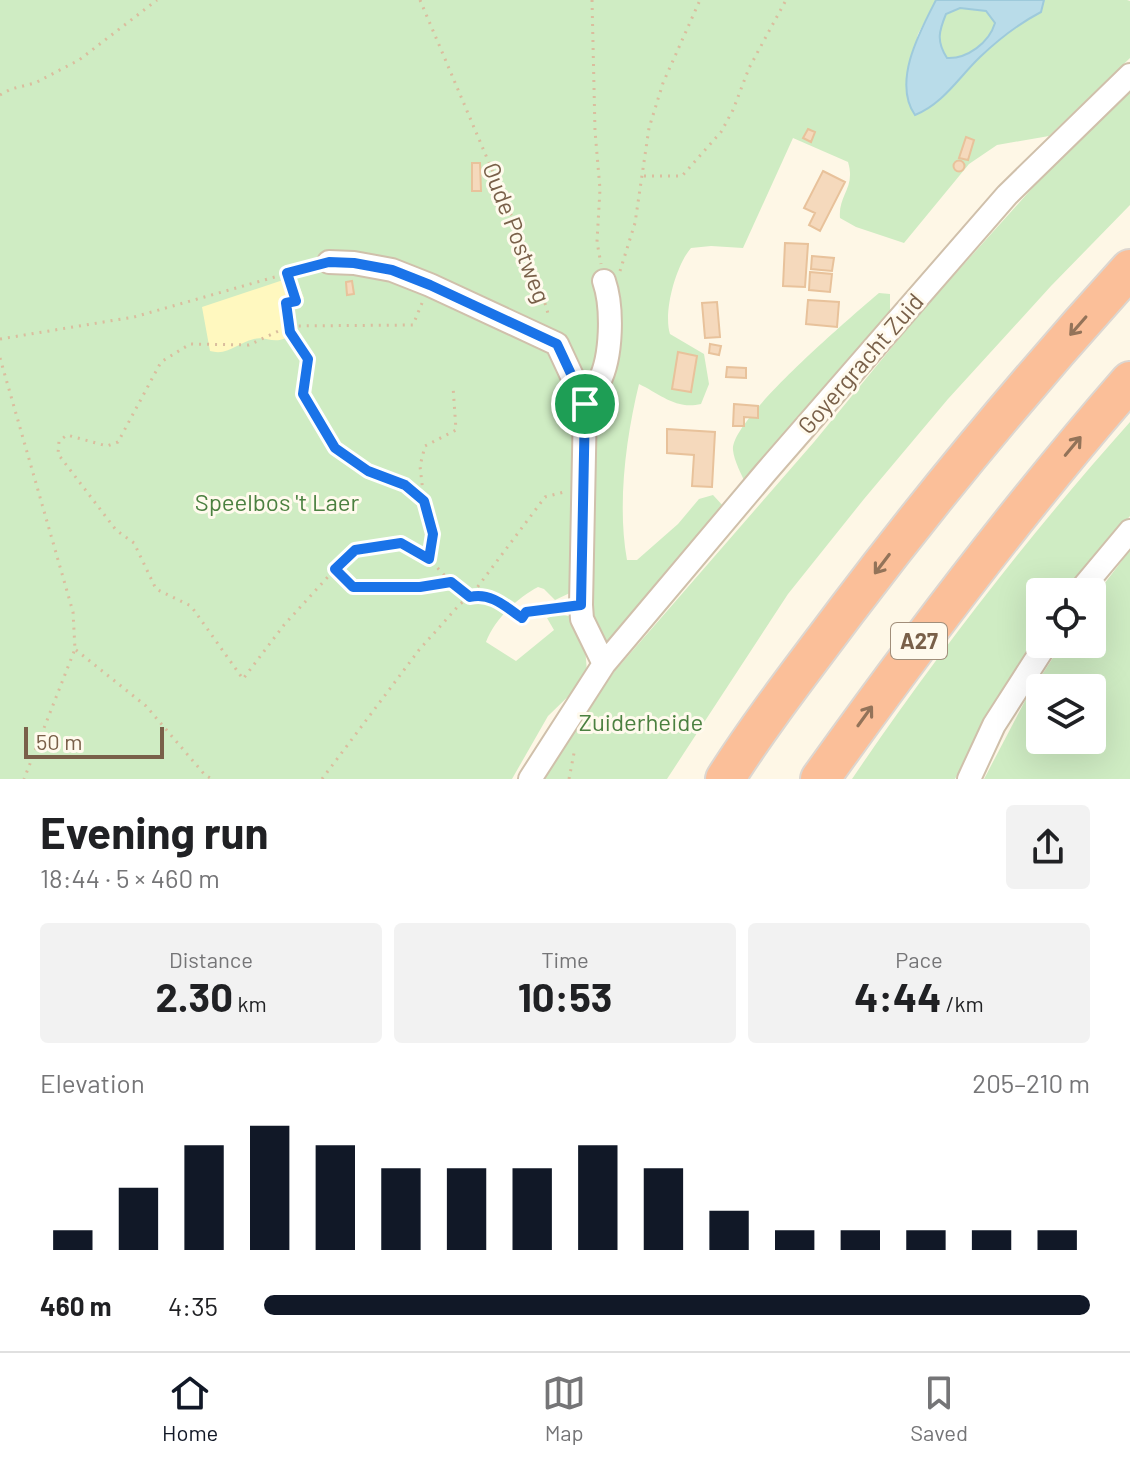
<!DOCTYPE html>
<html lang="en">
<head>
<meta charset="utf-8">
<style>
	:root { --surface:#fff; --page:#f2f2f2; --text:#202124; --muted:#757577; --line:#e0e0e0; --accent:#111827 }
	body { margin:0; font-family:Barlow,sans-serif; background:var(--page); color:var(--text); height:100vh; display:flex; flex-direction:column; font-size:30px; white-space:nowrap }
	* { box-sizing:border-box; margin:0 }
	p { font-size:26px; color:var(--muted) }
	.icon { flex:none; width:44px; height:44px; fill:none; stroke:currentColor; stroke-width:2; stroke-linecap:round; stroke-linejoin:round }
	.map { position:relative; height:779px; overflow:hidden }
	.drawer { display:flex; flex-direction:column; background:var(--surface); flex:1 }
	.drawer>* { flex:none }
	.fabs { position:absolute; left:1026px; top:578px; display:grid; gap:16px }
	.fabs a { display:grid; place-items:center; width:80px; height:80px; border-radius:8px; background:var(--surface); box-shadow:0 8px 32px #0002; font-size:40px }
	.scale { position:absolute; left:24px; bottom:20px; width:140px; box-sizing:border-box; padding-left:8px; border:4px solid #796049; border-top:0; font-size:22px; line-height:28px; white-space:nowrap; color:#796049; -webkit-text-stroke:6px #fffaed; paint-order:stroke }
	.pin { position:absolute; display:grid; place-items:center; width:68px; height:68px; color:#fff; margin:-34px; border:4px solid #fff; border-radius:50%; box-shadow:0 2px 8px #0007 }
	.round { display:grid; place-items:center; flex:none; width:84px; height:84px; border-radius:8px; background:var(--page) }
	.headline { display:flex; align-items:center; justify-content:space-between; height:136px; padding:0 40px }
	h1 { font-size:44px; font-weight:700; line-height:60px }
	.stats { display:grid; grid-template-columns:repeat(3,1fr); gap:12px; height:136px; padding:8px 40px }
	.stats div { display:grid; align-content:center; border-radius:8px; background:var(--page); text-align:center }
	.stats b { font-size:40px; font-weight:700 }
	.stats small { font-size:22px; font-weight:400 }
	.stats p { font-size:22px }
	.chart { height:224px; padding:16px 40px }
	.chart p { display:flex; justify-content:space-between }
	.chart svg { width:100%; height:144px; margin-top:8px; stroke:var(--accent); stroke-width:6 }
	ul { padding:0 40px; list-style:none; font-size:26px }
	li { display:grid; grid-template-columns:128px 96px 1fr; align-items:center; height:60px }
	li i { height:20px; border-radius:10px; background:var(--accent) }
	.tabs { display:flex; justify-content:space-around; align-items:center; height:112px; border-top:2px solid var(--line); background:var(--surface); font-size:22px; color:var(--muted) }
	.tabs a { display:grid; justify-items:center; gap:4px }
	.tabs .active { color:var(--accent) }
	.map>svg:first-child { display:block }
	.green { fill:#cfecc3; fill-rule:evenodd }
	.sand { fill:#fff8bf }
	.water { fill:#b9dce9; stroke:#9ecadb; stroke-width:2; fill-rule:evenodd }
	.building { fill:#f5d9bc; stroke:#e8c29b; stroke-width:2 }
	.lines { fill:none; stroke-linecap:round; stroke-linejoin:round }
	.lane-casing { stroke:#d0c0ab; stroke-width:15 }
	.street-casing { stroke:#d0c0ab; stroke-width:26 }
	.highway-casing { stroke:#dcd6d0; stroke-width:42 }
	.path { stroke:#dabd9e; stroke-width:3; stroke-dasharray:2 6; stroke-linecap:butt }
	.lane { stroke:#fff; stroke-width:11 }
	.street { stroke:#fff; stroke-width:22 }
	.highway { stroke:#fbbf99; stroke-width:38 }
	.oneway { stroke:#937359 }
	.route-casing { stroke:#fff; stroke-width:16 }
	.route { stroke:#1a73e8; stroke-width:10 }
	.labels { text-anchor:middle; stroke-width:6; stroke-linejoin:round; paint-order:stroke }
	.shield { fill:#fffaed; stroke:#a18e7a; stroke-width:2 }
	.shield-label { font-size:22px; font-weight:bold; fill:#796049 }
	.street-label { font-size:24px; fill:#796049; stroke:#fffaed }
	.park-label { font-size:24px; fill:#4b8040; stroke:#fffaed }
</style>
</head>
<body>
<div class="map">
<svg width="1130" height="779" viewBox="0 0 1130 779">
	<rect width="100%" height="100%" fill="#fef7e6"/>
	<path class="green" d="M0 0H936L918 34 908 74 978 58 1015 25 1040 12 1044 0H1127L1130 1V58L1049 136 997 145 969 164 904 243 856 227 840 218C838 195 856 188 848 162L793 138 743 248 711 246 691 248C676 265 663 312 670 334L704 354 709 384 701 404C676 410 660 394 639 384 626 437 617 505 627 560H637L678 524 699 499 713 495 725 508 661 579 624 626 603 647C581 616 592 526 596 487L575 492 572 592 555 600 544 589 538 587C517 598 494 620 486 642L516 661 554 630 547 618 559 614 573 617 584 634 587 672 580 685 548 716 512 779H0Z
		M959 8 986 11 995 22C989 43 967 59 946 58 937 41 939 31 946 14Z
		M1130 89V205L1051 286 948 399 864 499 788 594 667 779H541L614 672 814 442 920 313 1044 175Z
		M879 293 890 294V313L785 442 746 485C742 475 734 461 733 450 730 420 852 316 879 293Z
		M1130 422V516L1064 592H1040V627L955 779H852C936 655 1030 534 1130 422Z
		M1130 550V779H984L1026 699 1062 644H1092V600ZM1040 688H1092V740H1040Z"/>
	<path class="sand" d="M295 276 304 298 288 310 286 338C273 344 265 336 254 339 237 343 228 356 210 351L202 307Z"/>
	<path class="water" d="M936 0H1044L1041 12C1018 24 999 39 980 57 959 77 943 104 915 115 892 82 920 31 936 0ZM960 8 986 11 995 23C989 43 967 59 947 58 936 41 939 31 946 14Z"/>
	<path class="building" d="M808 129 815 132 811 142 803 138Z
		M966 137 974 140 968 160 959 158Z
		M953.5 166a5.5 5.5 0 1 1 11 0a5.5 5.5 0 1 1-11 0Z
		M472 163H480L481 191H472Z
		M823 171 845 182 820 231 809 225 815 213 804 208Z
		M785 243 808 244 805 287 783 286Z
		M812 256 834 258 832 271 811 269Z
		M810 272 832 274 830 292 809 290Z
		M352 281 354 294 347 295 346 282Z
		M808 300 839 302 837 327 806 324Z
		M717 302 720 337 705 338 702 303Z
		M710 344 721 346 719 355 709 353Z
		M678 352 697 356 691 392 672 389Z
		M727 367 746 368V378L726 377Z
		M734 404 758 406V418L744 417V426H733Z
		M667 429 715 432 712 487 692 486 694 455 667 453Z"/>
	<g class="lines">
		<g class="lane-casing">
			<path id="lane" d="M522 618 526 612 581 605"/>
		</g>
		<g class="street-casing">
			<path id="street" d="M329 262 354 263 392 270 430 285 557 344 585 404 581 605 582 619 604 664
				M585 404C590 397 595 390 599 382 612 357 613 307 604 281
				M1079 592 1130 531
				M530 779 604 664 766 472 1007 195 1130 75
				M969 779 994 725 1046 644"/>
		</g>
		<g class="highway-casing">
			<path id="highway" d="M725 779C762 721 805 666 846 611 936 492 1030 379 1130 269
				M820 779C918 642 1019 508 1130 381"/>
		</g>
		<path class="path" d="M420 0 537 276 549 317
			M592 0 595 131 600 189 597 242 601 264
			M0 95 11 89 35 83 79 60 157 0
			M644 176H682L721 132 733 110 749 68 786 0
			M620 271 635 223 649 128 663 83 700 0
			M287 273 296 301 286 303 290 332 308 359 303 394 335 448 368 471 405 485 424 501 433 534 429 559 451 582 470 597C487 593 496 601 510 610
			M422 303 413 325 289 326 249 345 190 344 161 362 118 442 107 446 67 435 59 441 58 454 116 530 134 543 156 589 191 606 243 679 284 625 335 569 353 587H420L451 582
			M0 339 134 317 310 267
			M0 358 73 612 75 649 24 779
			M424 501 420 466 425 446 456 430 453 386
			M335 569 355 550 401 543 429 559
			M76 650 146 706 205 775 212 779
			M322 779 419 650 460 604 470 597 545 497 564 492
			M569 779 575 748"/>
		<use href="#lane" class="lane"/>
		<use href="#street" class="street"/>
		<use href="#highway" class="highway"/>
	</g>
	<defs><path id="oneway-shaft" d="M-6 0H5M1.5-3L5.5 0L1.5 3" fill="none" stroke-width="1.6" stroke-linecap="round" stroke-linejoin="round" transform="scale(2)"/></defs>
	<g class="oneway">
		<use href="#oneway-shaft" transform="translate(1078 326) rotate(131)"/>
		<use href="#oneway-shaft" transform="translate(1073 446) rotate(-50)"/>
		<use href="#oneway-shaft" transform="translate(882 564) rotate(127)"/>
		<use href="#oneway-shaft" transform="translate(865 716) rotate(-54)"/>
	</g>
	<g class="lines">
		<g class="route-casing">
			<path id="route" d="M329 262 354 263 392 270 430 285 557 344 585 404 581 605 526 612 522 618C506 607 491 592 470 597L451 582 420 587H353L335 569 355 550 401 543 429 559 433 534 424 501 405 485 368 471 335 448 303 394 308 359 290 332 286 303 296 301 287 273Z"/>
		</g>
		<use href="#route" class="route"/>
	</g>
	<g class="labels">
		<rect class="shield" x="891" y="623" width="56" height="36" rx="6"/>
		<g class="shield-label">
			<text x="919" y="649">A27</text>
		</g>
		<g class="street-label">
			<text transform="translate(516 233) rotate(69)" y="8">Oude Postweg</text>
			<text transform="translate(861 364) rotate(-49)" y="8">Goyergracht Zuid</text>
		</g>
		<g class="park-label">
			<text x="277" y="511">Speelbos 't Laer</text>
			<text x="641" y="731">Zuiderheide</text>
		</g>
	</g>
</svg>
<div class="fabs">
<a><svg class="icon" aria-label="locate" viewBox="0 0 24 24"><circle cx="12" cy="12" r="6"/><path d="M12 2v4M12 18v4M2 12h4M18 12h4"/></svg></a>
<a><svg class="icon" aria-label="layers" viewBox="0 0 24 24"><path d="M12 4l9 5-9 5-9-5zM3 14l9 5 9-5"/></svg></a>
</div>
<div class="scale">50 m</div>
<div class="pin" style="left:585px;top:404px;background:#1e9e55"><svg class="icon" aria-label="arrive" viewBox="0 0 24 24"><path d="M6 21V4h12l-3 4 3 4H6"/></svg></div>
</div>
<section class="drawer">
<div class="headline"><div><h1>Evening run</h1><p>18:44 · 5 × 460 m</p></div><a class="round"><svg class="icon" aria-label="share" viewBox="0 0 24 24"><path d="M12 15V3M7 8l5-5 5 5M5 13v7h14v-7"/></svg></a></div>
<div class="stats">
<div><p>Distance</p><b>2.30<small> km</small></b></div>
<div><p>Time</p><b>10:53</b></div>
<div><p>Pace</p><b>4:44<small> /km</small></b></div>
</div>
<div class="chart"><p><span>Elevation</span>205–210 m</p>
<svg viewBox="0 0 160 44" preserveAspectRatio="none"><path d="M5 44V38M15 44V25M25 44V12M35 44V6M45 44V12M55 44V19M65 44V19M75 44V19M85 44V12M95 44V19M105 44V32M115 44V38M125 44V38M135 44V38M145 44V38M155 44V38"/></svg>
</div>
<ul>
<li><b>460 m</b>4:35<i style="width:100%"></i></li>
</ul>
</section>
<nav class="tabs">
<a class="active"><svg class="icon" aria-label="home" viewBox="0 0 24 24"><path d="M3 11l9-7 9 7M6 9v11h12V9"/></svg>Home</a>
<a><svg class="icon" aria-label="map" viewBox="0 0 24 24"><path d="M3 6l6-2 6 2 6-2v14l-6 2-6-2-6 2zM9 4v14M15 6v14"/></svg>Map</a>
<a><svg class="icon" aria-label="saved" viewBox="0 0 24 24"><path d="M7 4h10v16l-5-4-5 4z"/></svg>Saved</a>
</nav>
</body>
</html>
